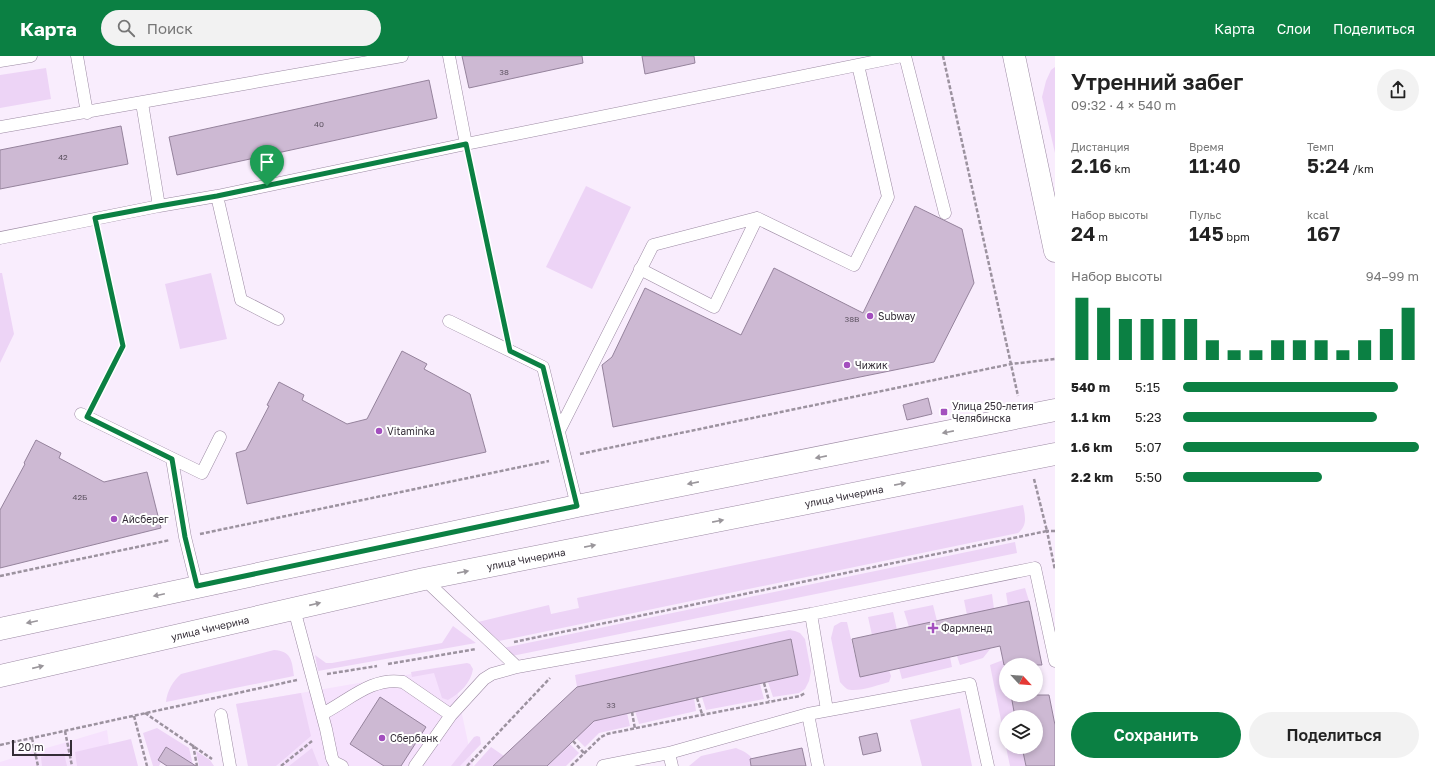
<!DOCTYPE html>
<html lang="ru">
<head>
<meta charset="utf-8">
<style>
	:root { --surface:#fff; --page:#f2f2f2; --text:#222; --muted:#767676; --accent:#0b8043 }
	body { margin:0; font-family:"Golos Text",sans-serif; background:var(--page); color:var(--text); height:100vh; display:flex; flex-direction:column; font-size:15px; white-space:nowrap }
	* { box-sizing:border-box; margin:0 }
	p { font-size:13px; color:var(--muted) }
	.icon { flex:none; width:22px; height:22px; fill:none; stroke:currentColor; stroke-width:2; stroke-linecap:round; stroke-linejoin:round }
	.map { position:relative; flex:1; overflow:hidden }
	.sheet { display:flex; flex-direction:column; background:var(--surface); width:380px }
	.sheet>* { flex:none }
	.needle { width:26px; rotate:116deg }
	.controls { position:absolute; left:999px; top:602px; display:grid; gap:8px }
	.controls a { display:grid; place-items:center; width:44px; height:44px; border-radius:50%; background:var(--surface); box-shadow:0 2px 6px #0003; font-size:20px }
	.scale { position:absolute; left:12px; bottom:10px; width:60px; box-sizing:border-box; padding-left:4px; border:2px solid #342d37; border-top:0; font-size:11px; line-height:14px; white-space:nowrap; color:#342d37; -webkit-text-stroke:3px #fff; paint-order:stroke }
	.pin { position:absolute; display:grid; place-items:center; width:34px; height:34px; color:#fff; margin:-41px -17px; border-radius:50% 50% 50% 0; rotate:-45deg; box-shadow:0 0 4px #0007 }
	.pin .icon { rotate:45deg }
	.round { display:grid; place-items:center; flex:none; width:42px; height:42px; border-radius:21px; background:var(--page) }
	.summary { display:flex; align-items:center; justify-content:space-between; height:68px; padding:0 16px }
	h1 { font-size:22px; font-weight:600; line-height:30px }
	.stats { display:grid; grid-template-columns:repeat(3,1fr); gap:6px; height:68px; padding:4px 16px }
	.stats div { display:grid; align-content:center }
	.stats b { font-size:20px; font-weight:600 }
	.stats small { font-size:11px; font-weight:400 }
	.stats p { font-size:11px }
	.chart { height:112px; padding:8px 16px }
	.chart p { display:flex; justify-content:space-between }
	.chart svg { width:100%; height:72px; margin-top:4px; stroke:var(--accent); stroke-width:6 }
	.primary-button { display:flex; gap:8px; margin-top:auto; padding:8px 16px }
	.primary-button a { flex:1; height:46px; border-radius:24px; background:var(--accent); color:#fff; font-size:16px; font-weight:600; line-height:46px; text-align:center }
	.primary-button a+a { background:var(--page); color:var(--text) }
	ul { padding:0 16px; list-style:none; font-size:13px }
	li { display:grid; grid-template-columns:64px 48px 1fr; align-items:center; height:30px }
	li i { height:10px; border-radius:5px; background:var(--accent) }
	header { display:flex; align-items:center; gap:24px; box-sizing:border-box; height:56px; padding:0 20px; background:var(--accent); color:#fff }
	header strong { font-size:19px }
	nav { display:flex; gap:22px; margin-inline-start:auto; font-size:14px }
	.search { width:280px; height:36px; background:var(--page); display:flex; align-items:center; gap:10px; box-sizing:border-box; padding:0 14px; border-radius:22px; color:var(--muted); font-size:15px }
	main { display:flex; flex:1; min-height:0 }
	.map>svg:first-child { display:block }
	.built { fill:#f6e2fd }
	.green { fill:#edd4f6 }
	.building { fill:#cdb9d3; stroke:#95839c }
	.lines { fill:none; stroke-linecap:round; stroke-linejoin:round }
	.service-casing { stroke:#9c8aa3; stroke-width:13 }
	.tertiary-casing { stroke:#9c8aa3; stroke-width:23 }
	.primary-casing { stroke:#9c8aa3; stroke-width:23 }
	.path { stroke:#9c929f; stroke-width:2.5; stroke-dasharray:4 2; stroke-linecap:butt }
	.service { stroke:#fff; stroke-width:12 }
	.tertiary { stroke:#fff; stroke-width:22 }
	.primary { stroke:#fff; stroke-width:22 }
	.oneway { fill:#9a969b }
	.route-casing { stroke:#fff; stroke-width:8 }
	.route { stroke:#0b8043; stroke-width:5 }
	.poi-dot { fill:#a34fbe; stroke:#fff; stroke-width:1.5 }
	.labels { text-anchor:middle; stroke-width:4; stroke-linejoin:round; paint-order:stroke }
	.number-label { font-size:8px; fill:#5a505e }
	.poi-label { font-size:10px; fill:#342d37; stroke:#fff; text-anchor:start }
	.street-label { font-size:10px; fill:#342d37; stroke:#fff }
</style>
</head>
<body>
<header>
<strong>Карта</strong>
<div class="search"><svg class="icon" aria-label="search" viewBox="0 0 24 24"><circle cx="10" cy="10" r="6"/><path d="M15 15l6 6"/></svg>Поиск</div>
<nav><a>Карта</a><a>Слои</a><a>Поделиться</a></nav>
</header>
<main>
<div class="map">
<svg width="1055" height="710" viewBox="0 0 1055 710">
	<rect width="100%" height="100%" fill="#f9edfd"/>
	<path class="built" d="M452 611 473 710H248L236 648Z
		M107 674 112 710H0V706Z"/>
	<path class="green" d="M1055 11V97L1042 41 1046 25 1051 14Z
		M46 12 51 43 0 52V19Z
		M586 130 631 151 592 233 546 211Z
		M0 217H2L14 278 0 307Z
		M211 217 227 283 180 293 165 228Z
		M1023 449C1025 460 1028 469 1018 477L499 585 478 566 549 549 551 558 579 552 577 542Z
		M1015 486 1017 497 512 600 503 592Z
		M1025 532 1029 545 1008 550 1006 537Z
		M992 538 994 553 967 559 964 544Z
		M933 549 937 565 909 571 904 555Z
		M893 556 897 574 872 579 868 561Z
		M841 566H847L860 621 889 614 891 620 889 626C879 629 855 637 847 633 844 631 842 628 840 626L831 582 834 570Z
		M453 570 476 587 318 615 315 599 326 607H332L442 587Z
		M789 574 795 575 800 577 805 583 811 615 809 625 805 633 799 637 773 641 768 626 797 619 791 583 577 631 575 619Z
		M991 592 983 602 960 609 957 600Z
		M274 594C291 595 292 604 294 620L166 646C167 635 173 625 181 618Z
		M950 601 952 611 902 623 899 612Z
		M1003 604 1006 618V639H1011L1015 661H1006V689L990 609Z
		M467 607 470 608 473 613C471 627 460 637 448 644L442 642 434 617 412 621 411 616Z
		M760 628 764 643 706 654 702 641Z
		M301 637 311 680 276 710H248L236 648Z
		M694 642 696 655 639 668 635 655Z
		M960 652 972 710H922L910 664Z
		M627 657 630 670 599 677 585 691 576 682 594 665Z
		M157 672 189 692 193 709 166 691 158 704 161 706 159 710H153L143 677Z
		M477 680 480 681 481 688 460 710H451L474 681Z
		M131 683 138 710H77L75 696Z
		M570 688 579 697 566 710H547Z
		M491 691 504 700 493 710H474Z
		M1006 691H1022L1026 710H1010Z
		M312 692 319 710H289Z
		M736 692C746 696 752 699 756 710H689L701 700Z
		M196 695 210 704 214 710H199Z
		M64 697 67 710H42L41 701Z"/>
	<path class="building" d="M462 0H582L583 7 469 32Z
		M642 0H694L695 7 645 18Z
		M429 24 437 62 177 119 169 81Z
		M121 70 128 108 0 133V94Z
		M915 150 962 173 974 227 934 306 613 371 602 309 612 301 645 232 741 279 774 212 863 257Z
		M402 295 427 308 424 313 470 338 486 396 247 448 236 397 246 394 269 350 267 349 279 326 304 339 302 344 347 368 367 363Z
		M928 342 932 358 907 364 903 349Z
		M36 384 61 397 59 402 104 426 147 416 161 472 0 512V454L25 408 24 407Z
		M1029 545 1042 609H1004L1000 590 860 621 852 583Z
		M791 583 798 619 594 665 547 710H493L577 631Z
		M1011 639H1049L1055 669V710H1026L1022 691H1036V661H1015Z
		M380 641 426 671 401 710H384L350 688Z
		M877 677 881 695 863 699 859 681Z
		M166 691 196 710H167L158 704Z
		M802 692 806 710H751L750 703Z"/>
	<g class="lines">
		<g class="service-casing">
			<path id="service" d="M77 0 87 57
				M449 0 466 88
				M905 0 945 157
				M0 5 31 0
				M142 47 159 150
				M0 71 402 0
				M217 140 241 244 278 263
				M0 182 159 150 217 140 466 88 902 0
				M640 213 714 251 757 162
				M449 265 543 311 577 450
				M81 358 202 417 220 381
				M559 375 653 189 757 162 854 209 888 141 858 9
				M172 403 185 481 197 530
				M424 523 517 611
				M294 553 326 673 332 702 334 706 342 710
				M811 558 827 654
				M322 658C347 646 372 620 403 626L451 659
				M808 658 818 710
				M221 659 230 710
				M669 697 672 710
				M415 710 451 659 484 623 492 618 517 611 811 558 1035 512 1055 605
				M603 710 669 697 808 658 970 628 988 710"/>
		</g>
		<g class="tertiary-casing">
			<path id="tertiary" d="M1014 0 1055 195"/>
		</g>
		<g class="primary-casing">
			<path id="primary" d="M0 573 577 450 1055 354
				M0 620 424 523 1055 398"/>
		</g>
		<path class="path" d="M943 0 1018 340
			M470 104 505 275
			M94 348 123 290 99 179
			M580 398 1011 308 1055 303
			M1055 475H1047L1055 514
			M200 478 549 405
			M0 520 170 484
			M514 586 1047 475 1034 423
			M388 608 476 593
			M327 618 377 610
			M764 627 769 645
			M697 642 702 658
			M632 656 635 673
			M145 657 212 703
			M134 660 147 710
			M65 675 72 710
			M32 682 38 710
			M573 685 584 697
			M0 689 297 624
			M193 689 197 710
			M281 710 312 685
			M467 710 550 622
			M571 710 601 681 607 678 681 663 800 640 805 637"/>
		<use href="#service" class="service"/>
		<use href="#tertiary" class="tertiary"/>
		<use href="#primary" class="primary"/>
	</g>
	<defs><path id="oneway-solid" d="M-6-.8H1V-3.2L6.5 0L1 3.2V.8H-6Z"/></defs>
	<g class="oneway">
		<use href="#oneway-solid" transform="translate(948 376) rotate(169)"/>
		<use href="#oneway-solid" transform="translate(821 401) rotate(169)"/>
		<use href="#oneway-solid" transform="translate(693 427) rotate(169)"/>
		<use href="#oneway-solid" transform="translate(900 428) rotate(-11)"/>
		<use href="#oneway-solid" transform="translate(718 465) rotate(-11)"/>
		<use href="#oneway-solid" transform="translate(590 490) rotate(-11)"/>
		<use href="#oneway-solid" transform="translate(463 516) rotate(-11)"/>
		<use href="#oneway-solid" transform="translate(159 539) rotate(168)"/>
		<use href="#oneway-solid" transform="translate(315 548) rotate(-13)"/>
		<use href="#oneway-solid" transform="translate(32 566) rotate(168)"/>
		<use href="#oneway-solid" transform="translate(38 611) rotate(-13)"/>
	</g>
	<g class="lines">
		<g class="route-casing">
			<path id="route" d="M466 88 510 295 543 311 577 450 197 530 185 481 172 403 87 361 123 290 95 162 159 150 217 140Z"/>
		</g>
		<use href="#route" class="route"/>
	</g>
	<g class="poi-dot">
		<circle cx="870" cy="260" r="4"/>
		<circle cx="847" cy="309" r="4"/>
		<rect x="940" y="352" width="8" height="8" rx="2"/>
		<circle cx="379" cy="375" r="4"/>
		<circle cx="114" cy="463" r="4"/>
		<path d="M931 566h4v4h4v4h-4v4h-4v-4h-4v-4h4z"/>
		<circle cx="382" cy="682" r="4"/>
	</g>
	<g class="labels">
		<g class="number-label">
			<text x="504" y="19">38</text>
			<text x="319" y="71">40</text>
			<text x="63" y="104">42</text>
			<text x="852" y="266">38В</text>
			<text x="80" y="444">42Б</text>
			<text x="611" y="652">33</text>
		</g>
		<g class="poi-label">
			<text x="878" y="264">Subway</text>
			<text x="855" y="313">Чижик</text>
			<text x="952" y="354">Улица 250-летия<tspan x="952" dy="12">Челябинска</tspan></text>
			<text x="387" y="379">Vitaminka</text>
			<text x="122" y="467">Айсберег</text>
			<text x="941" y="576">Фармленд</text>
			<text x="390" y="686">Сбербанк</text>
		</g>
		<g class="street-label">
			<text transform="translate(844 440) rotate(-11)" y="4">улица Чичерина</text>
			<text transform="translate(526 503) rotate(-11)" y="4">улица Чичерина</text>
			<text transform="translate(210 572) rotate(-13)" y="4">улица Чичерина</text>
		</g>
	</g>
</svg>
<div class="controls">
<a><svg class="needle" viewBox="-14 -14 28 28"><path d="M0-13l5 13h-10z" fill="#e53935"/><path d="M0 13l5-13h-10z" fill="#767676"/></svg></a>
<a><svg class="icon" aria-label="layers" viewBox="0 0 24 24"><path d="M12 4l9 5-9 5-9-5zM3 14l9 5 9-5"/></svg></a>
</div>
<div class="scale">20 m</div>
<div class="pin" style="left:267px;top:130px;background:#1e9e55"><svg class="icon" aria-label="arrive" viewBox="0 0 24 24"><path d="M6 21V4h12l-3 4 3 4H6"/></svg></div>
</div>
<section class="sheet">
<div class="summary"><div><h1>Утренний забег</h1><p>09:32 · 4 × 540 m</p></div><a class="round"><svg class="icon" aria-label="share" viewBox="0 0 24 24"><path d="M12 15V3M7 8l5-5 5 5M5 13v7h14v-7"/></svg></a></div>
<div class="stats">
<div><p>Дистанция</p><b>2.16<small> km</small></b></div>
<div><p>Время</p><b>11:40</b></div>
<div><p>Темп</p><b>5:24<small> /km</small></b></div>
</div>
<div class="stats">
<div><p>Набор высоты</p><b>24<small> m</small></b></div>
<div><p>Пульс</p><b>145<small> bpm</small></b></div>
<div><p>kcal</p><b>167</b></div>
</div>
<div class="chart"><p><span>Набор высоты</span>94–99 m</p>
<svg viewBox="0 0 160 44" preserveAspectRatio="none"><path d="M5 44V6M15 44V12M25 44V19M35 44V19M45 44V19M55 44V19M65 44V32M75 44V38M85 44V38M95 44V32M105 44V32M115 44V32M125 44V38M135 44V32M145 44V25M155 44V12"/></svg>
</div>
<ul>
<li><b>540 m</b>5:15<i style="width:91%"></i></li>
<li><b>1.1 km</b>5:23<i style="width:82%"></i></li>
<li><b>1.6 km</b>5:07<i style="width:100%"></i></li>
<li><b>2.2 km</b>5:50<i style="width:59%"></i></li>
</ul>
<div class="primary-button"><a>Сохранить</a><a>Поделиться</a></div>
</section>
</main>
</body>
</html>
